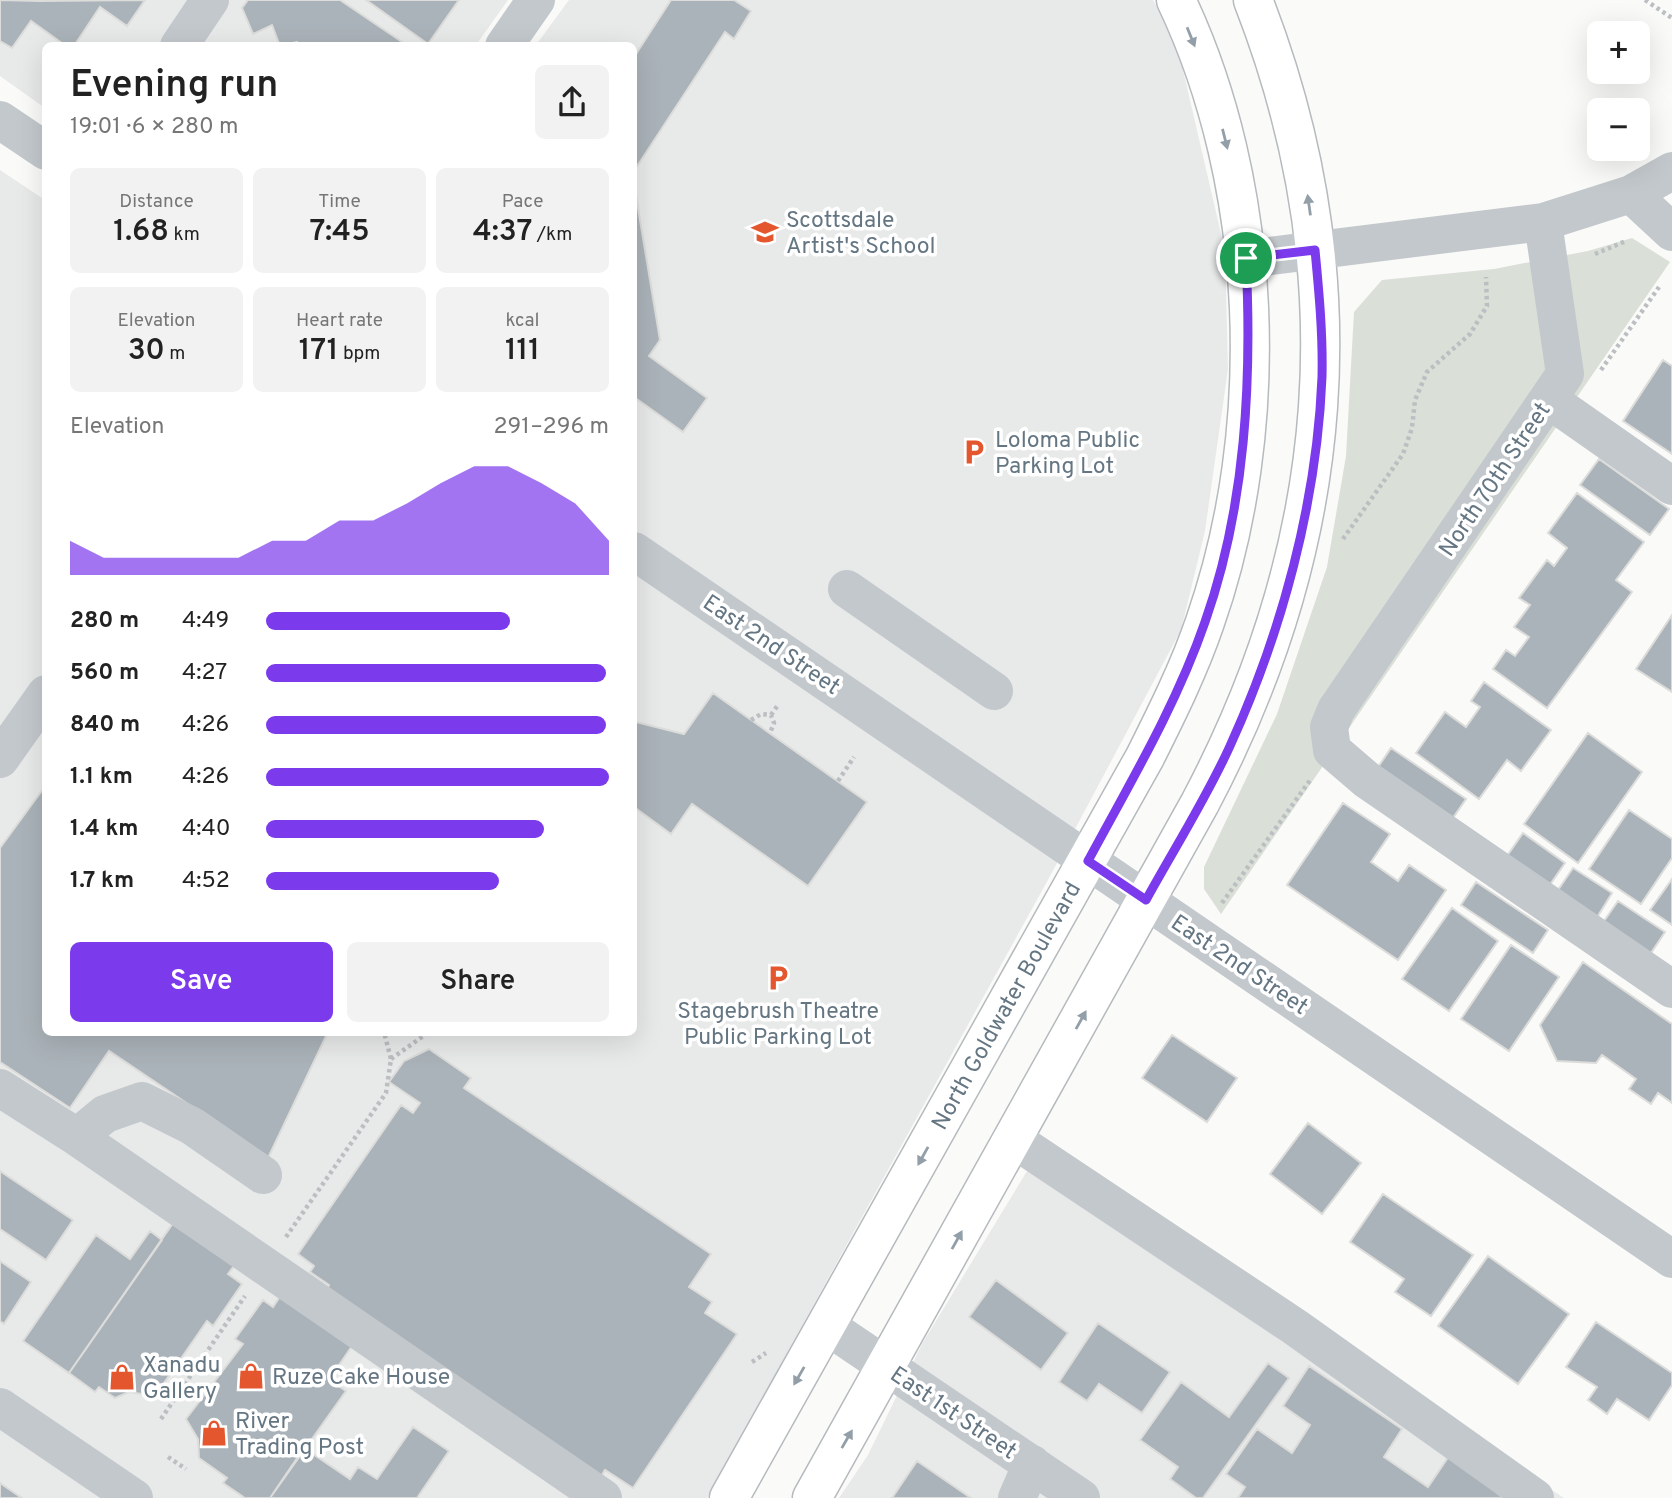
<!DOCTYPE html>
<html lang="en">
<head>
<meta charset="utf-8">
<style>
	:root { --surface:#fff; --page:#f2f2f2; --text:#222; --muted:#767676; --accent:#7c3aed }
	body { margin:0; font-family:Overpass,sans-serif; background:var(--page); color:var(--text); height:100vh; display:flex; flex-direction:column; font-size:26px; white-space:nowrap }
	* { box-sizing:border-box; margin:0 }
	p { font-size:23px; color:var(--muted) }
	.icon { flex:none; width:38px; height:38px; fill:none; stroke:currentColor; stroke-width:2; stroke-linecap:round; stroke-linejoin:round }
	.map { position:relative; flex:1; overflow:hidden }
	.drawer { position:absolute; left:42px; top:42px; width:595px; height:994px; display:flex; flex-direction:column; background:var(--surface); border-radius:10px; box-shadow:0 7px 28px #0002 }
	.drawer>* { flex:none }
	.buttons { position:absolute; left:1587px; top:21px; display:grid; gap:14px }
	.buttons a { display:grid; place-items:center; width:63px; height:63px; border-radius:10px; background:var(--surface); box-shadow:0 7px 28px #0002; font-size:35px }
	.pin { position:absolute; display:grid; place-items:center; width:60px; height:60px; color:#fff; margin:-30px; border:4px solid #fff; border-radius:50%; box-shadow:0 2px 7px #0007 }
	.round { display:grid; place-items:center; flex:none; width:74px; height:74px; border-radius:10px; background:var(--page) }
	.summary { display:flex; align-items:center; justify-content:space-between; height:119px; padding:0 28px }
	h1 { font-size:38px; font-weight:600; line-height:52px }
	.stats { display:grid; grid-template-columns:repeat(3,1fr); gap:10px; height:119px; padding:7px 28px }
	.stats div { display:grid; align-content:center; border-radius:10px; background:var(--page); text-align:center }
	.stats b { font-size:30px; font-weight:600 }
	.stats small { font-size:19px; font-weight:400 }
	.stats p { font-size:19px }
	.chart { height:196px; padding:14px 28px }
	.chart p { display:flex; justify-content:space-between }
	.chart svg { width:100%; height:126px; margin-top:7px; fill:var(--accent); opacity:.7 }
	.cta { display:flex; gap:14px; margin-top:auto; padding:14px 28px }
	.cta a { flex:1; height:80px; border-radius:10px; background:var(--accent); color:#fff; font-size:28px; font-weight:600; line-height:80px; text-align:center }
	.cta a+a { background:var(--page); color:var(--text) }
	ul { padding:0 28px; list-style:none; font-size:23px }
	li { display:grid; grid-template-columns:112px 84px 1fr; align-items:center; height:52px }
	li i { height:18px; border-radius:9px; background:var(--accent) }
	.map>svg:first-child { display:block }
	.built { fill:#e8e9e9 }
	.green { fill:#dadfd7 }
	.building { fill:#aab3b9; stroke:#dcdcda; stroke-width:2 }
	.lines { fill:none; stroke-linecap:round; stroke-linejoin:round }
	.major-casing { stroke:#b5babe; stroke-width:41 }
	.path { stroke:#bbbfc2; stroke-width:4.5; stroke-dasharray:3.5 3.5; stroke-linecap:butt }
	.minor { stroke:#c3c8cc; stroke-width:38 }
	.major { stroke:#fff; stroke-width:38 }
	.oneway { fill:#939fa8 }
	.route-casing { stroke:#fff; stroke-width:14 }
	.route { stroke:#7c3aed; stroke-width:9 }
	.labels { text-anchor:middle; stroke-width:7; stroke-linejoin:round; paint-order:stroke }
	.poi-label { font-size:23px; fill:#657683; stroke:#fff; text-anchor:start }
	.street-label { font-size:23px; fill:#657683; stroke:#fff }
</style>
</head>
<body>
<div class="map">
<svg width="1672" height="1498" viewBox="0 0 1672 1498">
	<rect width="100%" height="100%" fill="#fafaf8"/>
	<path class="built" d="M0 0H508L476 45 46 46 45 108 0 76Z
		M569 0H1153L1177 44 1225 251 1228 369 1205 531 1181 630 1049 878 707 1498H610L0 1085V170L45 200 46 1032H634V46L536 45Z
		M0 1096 590 1498H0Z
		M1041 1148 1564 1498H839L868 1455 922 1344Z"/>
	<path class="green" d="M1632 238 1670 262 1221 914 1204 889V867L1277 714 1327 567 1346 456 1354 312 1382 280 1494 269 1588 251Z"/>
	<path class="building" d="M0 0 39 1 145 0 127 26 100 7 74 46H66L31 21 12 48 0 41Z
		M248 0H340L408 46H298L297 42 280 46 272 25 253 34 242 8Z
		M366 0H459L428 44Z
		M671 0H734L751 11 734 39 725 32 634 171V57Z
		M634 184 660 340 649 356 707 398 683 432 634 397Z
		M1663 360 1672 366V454L1623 421Z
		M1599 459 1669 509 1650 535 1580 485Z
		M1577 493 1644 542 1616 580 1632 592 1547 708 1493 669 1506 650 1515 656 1529 637 1514 627 1530 605 1519 598 1547 560 1554 566 1567 548 1548 533Z
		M1672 615V692L1636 669Z
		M1484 682 1551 730 1521 771 1507 760 1479 799 1416 753 1445 712 1466 727 1480 707 1471 701Z
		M713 693 867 802 808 886 692 804 671 834 634 807 636 722 684 734Z
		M1588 733 1642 772 1578 863 1524 824Z
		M1391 748 1466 799 1448 825 1374 773Z
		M46 785V1032H328L268 1158 109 1051 70 1108 0 1062V848Z
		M1343 803 1390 834 1371 862 1398 881 1409 865 1446 890 1398 960 1287 885Z
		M1629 810 1672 839V858L1641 904 1589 869Z
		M1523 833 1565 863 1549 886 1507 856Z
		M1573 868 1612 893 1596 919 1556 893Z
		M1672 879V925L1650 910Z
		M1476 882 1548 930 1533 953 1461 905Z
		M1618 901 1665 932 1649 956 1602 924Z
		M1452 908 1498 941 1449 1011 1402 979Z
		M1511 945 1559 977 1509 1051 1461 1019Z
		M1583 962 1672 1024V1103L1658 1093 1651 1104 1629 1089 1636 1079 1602 1055 1596 1063 1557 1061 1540 1025Z
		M1172 1035 1237 1078 1207 1122 1142 1078Z
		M429 1049 471 1078 464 1088 711 1254 689 1287 712 1302 705 1313 737 1334 633 1488 605 1470 600 1478 326 1291 329 1285 310 1272 314 1266 298 1254 401 1105 413 1113 420 1103 389 1082 404 1061Z
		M1308 1123 1361 1163 1322 1214 1270 1174Z
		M0 1171 73 1220 46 1260 0 1229Z
		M1383 1194 1473 1255 1431 1316 1395 1292 1404 1279 1350 1242Z
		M178 1216 239 1259 228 1274 242 1284 213 1326 207 1321 155 1396 129 1392 115 1398 99 1387 95 1392 69 1373Z
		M150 1231 162 1240 69 1373 23 1341 96 1235 130 1259Z
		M1488 1256 1569 1314 1518 1384 1438 1326Z
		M0 1261 31 1282 4 1324 0 1321Z
		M996 1280 1068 1333 1041 1370 969 1317Z
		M285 1289 356 1340 329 1380 346 1391 270 1498H245L223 1483 227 1478 199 1458 198 1439 186 1419 243 1344 235 1339 263 1300 273 1307Z
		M1596 1322 1672 1373V1385L1649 1420 1617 1399 1607 1414 1588 1400 1597 1387 1566 1367Z
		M1098 1323 1170 1372 1142 1413 1099 1384 1087 1401 1059 1382Z
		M1268 1363 1289 1378 1203 1498H1196L1170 1479 1178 1467 1140 1440 1181 1382 1229 1417Z
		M1309 1366 1402 1429 1384 1457 1428 1487 1449 1456 1504 1498H1238L1245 1487 1226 1474 1257 1429 1292 1453 1310 1425 1283 1406Z
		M413 1427 449 1451 417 1498H270L304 1448 350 1479 358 1467 377 1479Z
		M917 1461 971 1498H892Z
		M0 1483 22 1498H0Z"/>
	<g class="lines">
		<g class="major-casing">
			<g id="major">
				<path id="s1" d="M729 1498 1145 757C1167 713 1189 669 1205 622 1273 428 1264 185 1176 0"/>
				<path d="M812 1498 1200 803C1337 544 1360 274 1253 0"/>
			</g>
		</g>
		<path class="path" d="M1645 0 1672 18
			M1595 254 1626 241
			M1601 370 1659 287
			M1343 539 1403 454 1412 428 1415 400 1427 372 1470 334 1487 306 1486 277
			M771 715 778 705
			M751 720 761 714 771 715 774 723 770 733
			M838 781 854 757
			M1222 903 1311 779
			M391 1059 429 1032
			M286 1237 386 1093 391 1059 384 1032
			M752 1362 766 1353
			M161 1419 245 1296
			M168 1457 186 1469"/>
		<path class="minor" d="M179 46 210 0
			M504 46 536 0
			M0 120 46 151
			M1631 194 1672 232
			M1543 222 1565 374 1336 710 1329 727 1332 750 1367 780 1672 989
			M1246 259 1543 222 1631 194 1672 171
			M1548 399 1672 486
			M634 551 1672 1259
			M847 589 994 691
			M0 759 46 694
			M0 1088 77 1137 603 1498
			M77 1137 105 1114 142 1101 192 1126 263 1175
			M1013 1139 1295 1327 1535 1498
			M827 1326 1081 1498
			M0 1407 134 1498
			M1017 1498 1032 1464"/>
		<use href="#major" class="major"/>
	</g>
	<defs><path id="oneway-solid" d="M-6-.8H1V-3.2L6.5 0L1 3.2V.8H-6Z" transform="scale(1.75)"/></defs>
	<g class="oneway">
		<use href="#oneway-solid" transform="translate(1191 37) rotate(68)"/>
		<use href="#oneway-solid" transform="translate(1225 139) rotate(76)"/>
		<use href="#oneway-solid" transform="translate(1309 205) rotate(-98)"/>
		<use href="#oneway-solid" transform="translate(1081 1020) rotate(-61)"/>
		<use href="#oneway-solid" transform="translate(923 1156) rotate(119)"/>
		<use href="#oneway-solid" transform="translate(957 1240) rotate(-61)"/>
		<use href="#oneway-solid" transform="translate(799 1376) rotate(120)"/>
		<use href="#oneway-solid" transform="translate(847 1439) rotate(-60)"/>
	</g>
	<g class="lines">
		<g class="route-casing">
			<path id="route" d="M1315 250C1319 292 1323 334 1322 377 1317 502 1282 632 1230 746 1206 799 1174 849 1146 900L1088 861C1130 783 1176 706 1205 622 1246 506 1252 380 1246 258Z"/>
		</g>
		<use href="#route" class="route"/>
	</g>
	<defs>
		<g id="school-bare" transform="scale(2.1)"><path d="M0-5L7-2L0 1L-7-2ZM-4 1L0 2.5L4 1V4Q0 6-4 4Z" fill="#e4572e" stroke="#fff" stroke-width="2.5" paint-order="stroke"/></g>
		<g id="parking-bare" transform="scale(2.1)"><path d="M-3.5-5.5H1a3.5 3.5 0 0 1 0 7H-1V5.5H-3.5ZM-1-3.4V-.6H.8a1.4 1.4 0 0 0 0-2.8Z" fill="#e4572e" stroke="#fff" stroke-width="2.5" paint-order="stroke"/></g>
		<g id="shop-bare" transform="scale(2.1)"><path d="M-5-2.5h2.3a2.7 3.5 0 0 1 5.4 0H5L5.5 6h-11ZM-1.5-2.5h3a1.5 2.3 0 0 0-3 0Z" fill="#e4572e" stroke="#fff" stroke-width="2.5" paint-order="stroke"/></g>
	</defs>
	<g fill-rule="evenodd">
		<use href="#school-bare" x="765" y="232"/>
		<use href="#parking-bare" x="974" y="452"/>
		<use href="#parking-bare" x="778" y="978"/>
		<use href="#shop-bare" x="251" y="1376"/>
		<use href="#shop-bare" x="122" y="1377"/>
		<use href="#shop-bare" x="214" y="1433"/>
	</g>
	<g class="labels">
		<g class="poi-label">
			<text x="786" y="227">Scottsdale<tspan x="786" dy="26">Artist's School</tspan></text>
			<text x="995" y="447">Loloma Public<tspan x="995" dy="26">Parking Lot</tspan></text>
			<text x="778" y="1018" text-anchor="middle">Stagebrush Theatre<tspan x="778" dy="26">Public Parking Lot</tspan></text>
			<text x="143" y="1372">Xanadu<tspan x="143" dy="26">Gallery</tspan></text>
			<text x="272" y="1384">Ruze Cake House</text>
			<text x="235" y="1428">River<tspan x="235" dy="26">Trading Post</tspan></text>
		</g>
		<g class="street-label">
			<text transform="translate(1494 479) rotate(-56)" y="8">North 70th Street</text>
			<text transform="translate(772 644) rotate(34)" y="8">East 2nd Street</text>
			<text transform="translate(1240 964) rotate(34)" y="8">East 2nd Street</text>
			<text dy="8" stroke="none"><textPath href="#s1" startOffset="565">North Goldwater Boulevard</textPath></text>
			<text transform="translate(954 1412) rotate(34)" y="8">East 1st Street</text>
		</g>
	</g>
</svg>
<div class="buttons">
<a>+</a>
<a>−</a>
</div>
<div class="pin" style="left:1246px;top:258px;background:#1e9e55"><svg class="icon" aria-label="arrive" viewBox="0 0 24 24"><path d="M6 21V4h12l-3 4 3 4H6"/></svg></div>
<section class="drawer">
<div class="summary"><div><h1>Evening run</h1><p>19:01 · 6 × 280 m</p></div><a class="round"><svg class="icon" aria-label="share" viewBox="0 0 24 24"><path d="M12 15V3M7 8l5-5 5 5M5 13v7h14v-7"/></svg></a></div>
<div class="stats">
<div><p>Distance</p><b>1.68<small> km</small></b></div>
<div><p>Time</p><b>7:45</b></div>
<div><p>Pace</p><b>4:37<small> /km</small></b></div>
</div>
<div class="stats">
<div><p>Elevation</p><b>30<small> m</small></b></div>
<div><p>Heart rate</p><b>171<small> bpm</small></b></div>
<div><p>kcal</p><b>111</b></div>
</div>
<div class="chart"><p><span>Elevation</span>291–296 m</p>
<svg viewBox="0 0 160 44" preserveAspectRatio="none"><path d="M0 44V32L10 38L20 38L30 38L40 38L50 38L60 32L70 32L80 25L90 25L100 19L110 12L120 6L130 6L140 12L150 19L160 32V44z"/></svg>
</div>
<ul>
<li><b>280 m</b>4:49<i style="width:71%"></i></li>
<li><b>560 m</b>4:27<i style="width:99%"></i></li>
<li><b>840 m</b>4:26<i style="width:99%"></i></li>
<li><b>1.1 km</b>4:26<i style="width:100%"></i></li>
<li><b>1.4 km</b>4:40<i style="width:81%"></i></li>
<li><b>1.7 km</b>4:52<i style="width:68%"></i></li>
</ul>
<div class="cta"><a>Save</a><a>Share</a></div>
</section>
</div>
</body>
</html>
